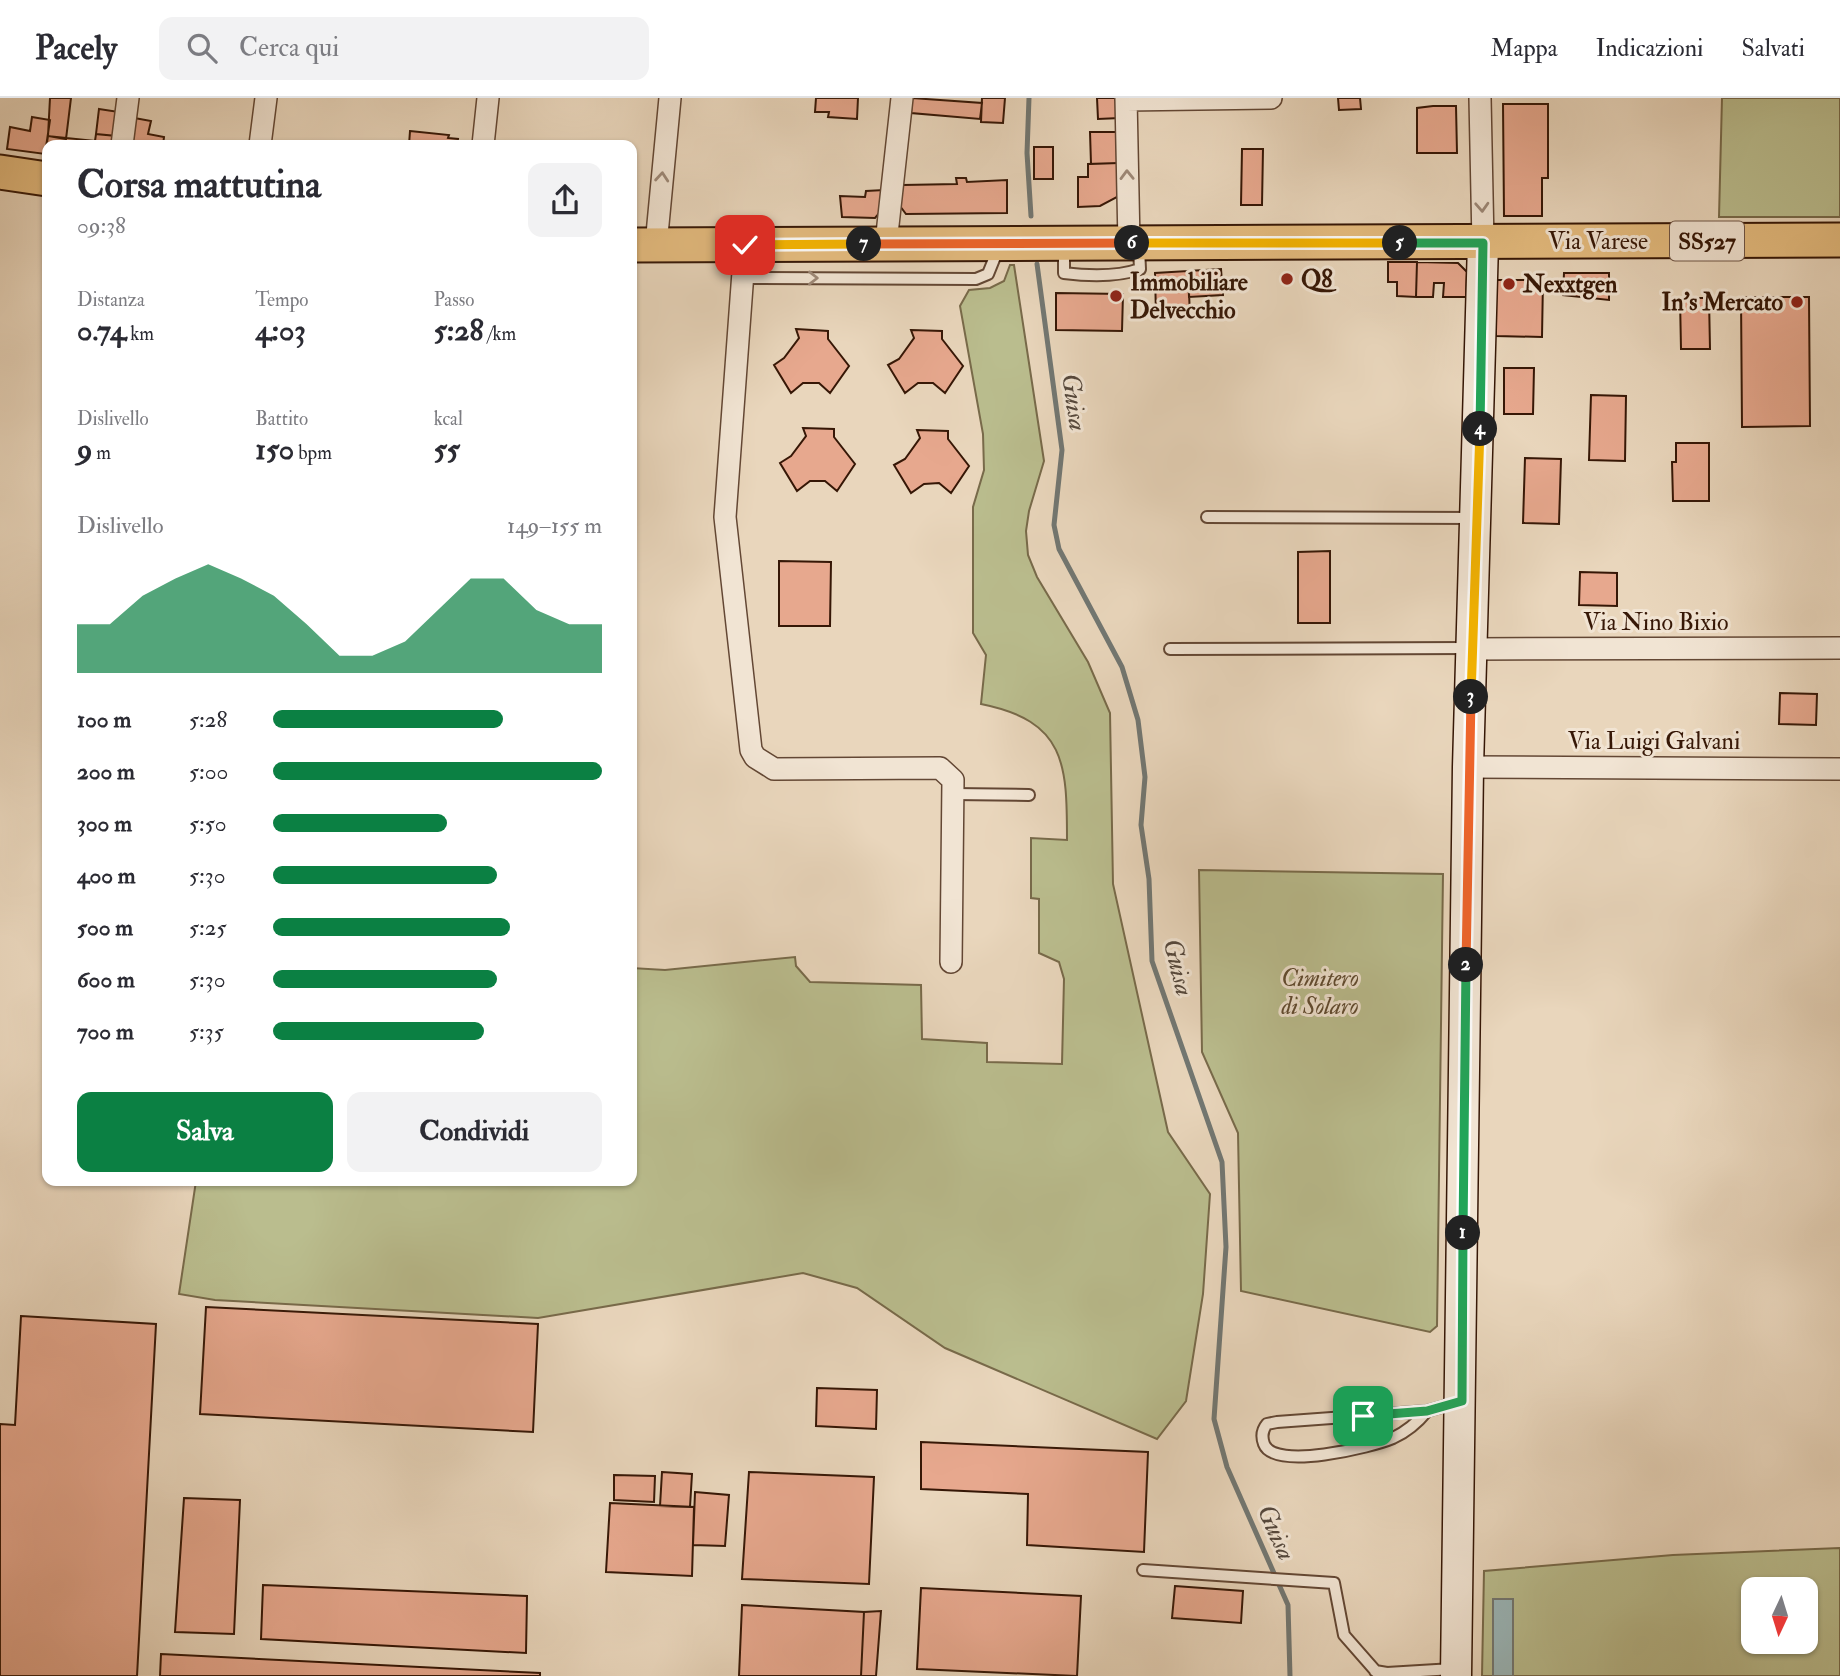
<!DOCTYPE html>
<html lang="it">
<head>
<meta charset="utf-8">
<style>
	:root { --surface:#fff; --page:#f2f2f3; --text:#2b2b33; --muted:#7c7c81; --line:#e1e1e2; --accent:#0b8043 }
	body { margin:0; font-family:"IM FELL Double Pica",serif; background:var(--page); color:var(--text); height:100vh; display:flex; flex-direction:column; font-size:26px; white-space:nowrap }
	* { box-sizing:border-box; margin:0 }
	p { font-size:23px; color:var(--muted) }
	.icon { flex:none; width:38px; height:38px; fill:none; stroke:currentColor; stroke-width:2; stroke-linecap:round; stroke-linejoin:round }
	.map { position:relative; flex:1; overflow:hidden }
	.panel { position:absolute; left:42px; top:42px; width:595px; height:1046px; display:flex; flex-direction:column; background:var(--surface); border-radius:14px; box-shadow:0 2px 5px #0004 }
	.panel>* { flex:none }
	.needle { width:46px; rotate:184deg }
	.tools { position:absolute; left:1741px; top:1479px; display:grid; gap:14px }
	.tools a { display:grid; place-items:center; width:77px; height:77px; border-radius:14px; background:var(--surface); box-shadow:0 2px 5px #0004; font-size:35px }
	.pin { position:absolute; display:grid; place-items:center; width:60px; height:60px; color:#fff; margin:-30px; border-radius:14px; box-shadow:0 4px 10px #0006 }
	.km { position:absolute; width:35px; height:35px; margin:-18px; border-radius:50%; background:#222; color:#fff; font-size:19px; line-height:35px; text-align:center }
	.round { display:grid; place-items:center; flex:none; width:74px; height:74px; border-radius:14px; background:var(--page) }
	.overview { display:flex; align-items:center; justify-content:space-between; height:119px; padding:0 35px }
	h1 { font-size:38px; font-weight:700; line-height:52px }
	.metrics { display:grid; grid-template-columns:repeat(3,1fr); gap:10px; height:119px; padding:7px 35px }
	.metrics div { display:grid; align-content:center }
	.metrics b { font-size:30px; font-weight:700 }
	.metrics small { font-size:19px; font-weight:400 }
	.metrics p { font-size:19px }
	.chart { height:196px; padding:14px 35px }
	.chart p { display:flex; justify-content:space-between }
	.chart svg { width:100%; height:126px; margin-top:7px; fill:var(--accent); opacity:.7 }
	.button { display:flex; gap:14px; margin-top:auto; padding:14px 35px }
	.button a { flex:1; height:80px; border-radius:14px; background:var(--accent); color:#fff; font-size:28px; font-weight:700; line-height:80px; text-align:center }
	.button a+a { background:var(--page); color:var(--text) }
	ul { padding:0 35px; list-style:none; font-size:23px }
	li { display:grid; grid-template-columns:112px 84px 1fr; align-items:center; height:52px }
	li i { height:18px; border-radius:9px; background:var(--accent) }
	header { display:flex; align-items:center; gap:42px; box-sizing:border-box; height:98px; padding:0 35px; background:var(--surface); border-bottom:2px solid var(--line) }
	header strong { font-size:33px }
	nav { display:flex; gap:38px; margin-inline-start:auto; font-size:24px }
	.search { width:490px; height:63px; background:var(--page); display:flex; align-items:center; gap:18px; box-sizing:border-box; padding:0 24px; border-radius:14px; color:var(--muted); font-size:26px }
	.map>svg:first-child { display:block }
	.green { fill:#babd8e; stroke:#786a4a; stroke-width:2; fill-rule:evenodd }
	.water { fill:#9ab7ba; stroke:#727772; stroke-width:2 }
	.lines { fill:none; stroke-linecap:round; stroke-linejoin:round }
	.stream { stroke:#727772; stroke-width:5 }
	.building { fill:#e7a88e; stroke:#361706; stroke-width:2 }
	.lane-casing { stroke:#634734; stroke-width:14 }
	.street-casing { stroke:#634734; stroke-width:24 }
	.secondary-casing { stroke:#361706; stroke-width:33 }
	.primary-casing { stroke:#361706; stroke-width:37 }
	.lane { stroke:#f1e4d3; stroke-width:10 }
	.street { stroke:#f1e4d3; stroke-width:21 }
	.secondary { stroke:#f1e4d3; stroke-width:30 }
	.primary { stroke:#e4bb7e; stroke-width:33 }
	.oneway { stroke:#9d8877 }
	.split-1-casing { stroke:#fff; stroke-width:14 }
	.split-2-casing { stroke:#fff; stroke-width:14 }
	.split-3-casing { stroke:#fff; stroke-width:14 }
	.split-4-casing { stroke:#fff; stroke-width:14 }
	.split-5-casing { stroke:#fff; stroke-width:14 }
	.split-6-casing { stroke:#fff; stroke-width:14 }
	.split-7-casing { stroke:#fff; stroke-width:14 }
	.split-8-casing { stroke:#fff; stroke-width:14 }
	.split-1 { stroke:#22a559; stroke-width:9 }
	.split-2 { stroke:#22a559; stroke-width:9 }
	.split-3 { stroke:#f0652b; stroke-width:9 }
	.split-4 { stroke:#f5b400; stroke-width:9 }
	.split-5 { stroke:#22a559; stroke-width:9 }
	.split-6 { stroke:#f5b400; stroke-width:9 }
	.split-7 { stroke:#f0652b; stroke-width:9 }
	.split-8 { stroke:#f5b400; stroke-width:9 }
	.poi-dot { fill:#8f2418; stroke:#f1e4d3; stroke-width:2.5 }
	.labels { text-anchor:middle; stroke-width:6; stroke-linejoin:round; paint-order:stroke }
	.shield { fill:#f1e4d3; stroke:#6e5444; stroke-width:2 }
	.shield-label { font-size:23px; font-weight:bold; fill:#361706 }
	.street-label { font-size:24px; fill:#361706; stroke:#f1e4d3 }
	.poi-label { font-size:24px; font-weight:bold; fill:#361706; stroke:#f1e4d3; text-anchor:start }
	.park-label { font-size:24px; font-style:italic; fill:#5e492f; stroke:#f1e4d3 }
	.water-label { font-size:26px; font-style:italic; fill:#54473c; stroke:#f1e4d3 }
</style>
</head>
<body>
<header>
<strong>Pacely</strong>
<div class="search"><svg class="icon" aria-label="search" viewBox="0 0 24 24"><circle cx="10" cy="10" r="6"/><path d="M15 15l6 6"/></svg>Cerca qui</div>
<nav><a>Mappa</a><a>Indicazioni</a><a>Salvati</a></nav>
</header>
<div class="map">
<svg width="1840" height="1578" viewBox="0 0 1840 1578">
	<rect width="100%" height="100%" fill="#e9d6bc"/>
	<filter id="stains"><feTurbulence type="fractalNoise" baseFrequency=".00286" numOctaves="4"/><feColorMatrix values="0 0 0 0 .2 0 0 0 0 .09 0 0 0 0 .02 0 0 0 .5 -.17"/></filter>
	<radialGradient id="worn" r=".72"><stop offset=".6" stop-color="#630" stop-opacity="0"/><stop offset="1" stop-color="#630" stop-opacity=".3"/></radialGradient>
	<path class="green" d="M1722 0H1840V119H1719Z
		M1010 167H1014L1044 363 1029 413 1026 433 1028 457 1037 479 1088 564 1110 615 1113 786 1168 1034 1210 1096 1203 1196 1186 1303 1157 1341 945 1250 857 1190 803 1175 538 1220 215 1202 179 1196 196 1083H632V870L665 872 795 859 796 868 810 884 921 887 922 941 987 945V964L1062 966 1064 881 1059 864 1039 855V801L1031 800V740L1067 742C1067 666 1066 623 981 606L986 557 973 535V409L984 372 983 336 960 208 969 192 990 190 1004 183Z
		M1199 772 1443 776 1437 1228 1430 1234 1241 1193 1238 1035 1202 954Z
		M1840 1450V1578H1482L1484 1473 1673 1457ZM1754 1491H1806V1544H1754Z"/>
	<path class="water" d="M1493 1501H1513V1578H1493Z"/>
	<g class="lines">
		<path class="stream" d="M1029 0 1027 55 1031 118
			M1037 166 1062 352 1054 427 1059 451 1122 569 1138 622 1145 679 1141 727 1149 781 1152 863 1222 1064 1226 1149 1214 1321 1227 1369 1288 1507 1290 1578"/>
	</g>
	<path class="building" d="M50 0H71L66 41 48 38Z
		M816 0H858L857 21 828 19 829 14H815Z
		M912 0 982 5 980 21 911 15Z
		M982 0H1005L1003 25 981 24Z
		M1097 0H1119L1120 20 1098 21Z
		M1338 0H1360L1361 11 1339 12Z
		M1503 6H1548V80H1542V118H1504Z
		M1433 8H1456L1457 55H1417V10Z
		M99 11 119 14 116 38 96 36Z
		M32 19 50 22 45 56 7 51 10 29 30 33Z
		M129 19 151 23 148 36 164 39 163 47H125Z
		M410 33 449 37 448 40 458 41 457 47H409Z
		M1090 34H1116L1118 65 1091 66Z
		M96 36 116 38 115 47H47L45 56 48 38 95 43Z
		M1034 49H1053V81H1034Z
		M1242 51H1263L1262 107H1241Z
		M1118 65 1119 98 1100 108 1078 109V79H1088V66Z
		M956 80H966L967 84 1007 82V115L906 116 900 108 903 87 957 86Z
		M884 92 882 112 875 120 842 119 840 98 865 99 866 93Z
		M1388 164H1417L1416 199 1397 198V184H1388Z
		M1417 164 1458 165 1467 174 1466 199H1443L1444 185H1434L1433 199H1416Z
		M1221 171 1223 197 1189 199 1188 173Z
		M1188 173 1190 217 1156 218 1155 175Z
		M1564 175H1609V202L1563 197Z
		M1496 182H1543L1542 239 1496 238Z
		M1056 195 1123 196 1122 233 1056 232Z
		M1741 199H1809L1810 328 1742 329Z
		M1680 200H1709L1710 251H1681Z
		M796 231 828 233V241L849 268 830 295 819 285H803L791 295 774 267 784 260 799 240Z
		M911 232 942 233V241L963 268 945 295 933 285H918L905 295 888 267 899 261 914 240Z
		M1504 270H1534L1533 316H1504Z
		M1591 297 1626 298 1625 363 1589 362Z
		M803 330 834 331V339L855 366 837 393 825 383H810L797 393 780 365 791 358 806 338Z
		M917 332 948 333V341L969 368 951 395 939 385 924 386 911 395 894 367 905 361 920 340Z
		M1676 345H1709V403H1673L1672 364H1676Z
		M1525 360 1561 361 1559 426 1523 425Z
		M1330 453V525H1298V454Z
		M779 463 831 464 830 528H779Z
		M1580 474 1617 475V508L1579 507Z
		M1780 595 1817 596 1816 627 1779 626Z
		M206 1209 538 1226 533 1334 200 1316Z
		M21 1218 156 1226 137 1578H0V1326L15 1327Z
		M817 1290 877 1292 876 1331 816 1328Z
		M921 1344 1148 1354 1144 1454 1027 1447 1028 1396 921 1391Z
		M662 1374 692 1376 690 1409 660 1408Z
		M749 1374 874 1379 869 1486 742 1481Z
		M614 1377 655 1378 654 1404 614 1402Z
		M695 1394 729 1397 725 1448 693 1447Z
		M184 1400 240 1402 234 1536 175 1534Z
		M610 1405 694 1409 692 1478 606 1474Z
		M263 1487 527 1498 526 1555 261 1541Z
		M1175 1488 1243 1493 1241 1525 1172 1520Z
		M921 1490 1081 1498 1077 1578 917 1571Z
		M742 1507 864 1514 861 1578H739Z
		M881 1513 876 1578H861L864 1514Z
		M161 1556 540 1575V1578H160Z"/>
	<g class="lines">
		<g class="lane-casing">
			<path id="lane" d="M1064 148V175C1088 178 1117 179 1140 171L1139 150
				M745 180 976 181 988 176 999 149
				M1207 419 1474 420
				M1170 551 1469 550
				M953 696 1029 697
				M1427 1313C1418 1324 1406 1334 1393 1340 1372 1349 1274 1373 1264 1346 1261 1338 1262 1332 1267 1326L1277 1324 1427 1313 1459 1304
				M1143 1472 1334 1485 1344 1537 1380 1578
				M1375 1573 1387 1575 1453 1571"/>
		</g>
		<g class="street-casing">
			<path id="street" d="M1126 0 1129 145
				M1480 0 1483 145
				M1126 2 1271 0
				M122 47 128 0
				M260 47 266 0
				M483 47 488 0
				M886 145 902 0
				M656 147 670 0
				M745 147 725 419 751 652 755 659 774 671 940 670 953 682 951 864
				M1472 551 1840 550
				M1468 669 1840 671"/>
		</g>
		<g class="secondary-casing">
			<path id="secondary" d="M1456 1578 1468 669 1483 145"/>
		</g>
		<g class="primary-casing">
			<path id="primary" d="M0 74 47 81
				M632 147 1840 142"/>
		</g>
		<use href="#lane" class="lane"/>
		<use href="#street" class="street"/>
		<use href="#secondary" class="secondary"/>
		<use href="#primary" class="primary"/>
	</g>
	<defs><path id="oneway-chevron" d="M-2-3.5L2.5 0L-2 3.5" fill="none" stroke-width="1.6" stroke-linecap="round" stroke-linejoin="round" transform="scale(1.75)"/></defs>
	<g class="oneway">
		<use href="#oneway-chevron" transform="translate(1127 77) rotate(-91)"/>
		<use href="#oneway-chevron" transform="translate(662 79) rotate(-85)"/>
		<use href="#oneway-chevron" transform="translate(1482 109) rotate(87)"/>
		<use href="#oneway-chevron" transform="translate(813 180)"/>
	</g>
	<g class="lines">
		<g class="split-1-casing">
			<path id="split-1" d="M1363 1318 1427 1313 1462 1303 1463 1135"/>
		</g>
		<g class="split-2-casing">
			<path id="split-2" d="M1463 1135 1466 867"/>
		</g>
		<g class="split-3-casing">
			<path id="split-3" d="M1466 867 1471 599"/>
		</g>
		<g class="split-4-casing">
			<path id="split-4" d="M1471 599 1480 331"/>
		</g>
		<g class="split-5-casing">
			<path id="split-5" d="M1400 145H1483L1480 331"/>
		</g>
		<g class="split-6-casing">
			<path id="split-6" d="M1132 145H1400"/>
		</g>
		<g class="split-7-casing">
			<path id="split-7" d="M864 146 1132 145"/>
		</g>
		<g class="split-8-casing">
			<path id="split-8" d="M745 147 864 146"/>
		</g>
		<use href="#split-1" class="split-1"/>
		<use href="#split-2" class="split-2"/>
		<use href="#split-3" class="split-3"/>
		<use href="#split-4" class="split-4"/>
		<use href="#split-5" class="split-5"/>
		<use href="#split-6" class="split-6"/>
		<use href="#split-7" class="split-7"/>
		<use href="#split-8" class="split-8"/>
	</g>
	<g class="poi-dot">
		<circle cx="1287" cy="181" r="7"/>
		<circle cx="1509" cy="186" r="7"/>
		<circle cx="1116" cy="198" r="7"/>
		<circle cx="1797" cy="204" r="7"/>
	</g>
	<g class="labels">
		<rect class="shield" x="1670" y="123.5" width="74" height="39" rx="5"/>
		<g class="shield-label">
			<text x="1707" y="151">SS527</text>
		</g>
		<g class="street-label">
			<text x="1598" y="151">Via Varese</text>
			<text x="1656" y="532">Via Nino Bixio</text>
			<text x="1654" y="651">Via Luigi Galvani</text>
		</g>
		<g class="poi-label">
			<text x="1301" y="189">Q8</text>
			<text x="1130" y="192">Immobiliare<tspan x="1130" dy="28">Delvecchio</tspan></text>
			<text x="1523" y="194">Nexxtgen</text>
			<text x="1783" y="212" text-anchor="end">In's Mercato</text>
		</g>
		<g class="park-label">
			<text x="1320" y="888">Cimitero<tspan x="1320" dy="28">di Solaro</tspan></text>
		</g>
		<g class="water-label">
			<text transform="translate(1075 304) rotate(82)" y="9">Guisa</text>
			<text transform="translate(1179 869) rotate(76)" y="9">Guisa</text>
			<text transform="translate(1277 1434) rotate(66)" y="9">Guisa</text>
		</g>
	</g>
	<rect width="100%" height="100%" filter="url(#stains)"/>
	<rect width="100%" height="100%" fill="url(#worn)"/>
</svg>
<div class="tools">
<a><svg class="needle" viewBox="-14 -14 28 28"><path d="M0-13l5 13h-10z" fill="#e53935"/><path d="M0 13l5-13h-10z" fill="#7c7c81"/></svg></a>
</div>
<div class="pin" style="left:1363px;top:1318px;background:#1e9e55"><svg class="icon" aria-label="arrive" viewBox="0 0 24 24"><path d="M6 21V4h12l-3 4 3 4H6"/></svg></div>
<div class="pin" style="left:745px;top:147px;background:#d93025"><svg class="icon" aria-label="check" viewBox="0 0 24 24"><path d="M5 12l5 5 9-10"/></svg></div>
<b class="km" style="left:1463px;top:1135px">1</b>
<b class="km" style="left:1466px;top:867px">2</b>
<b class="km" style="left:1471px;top:599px">3</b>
<b class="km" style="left:1480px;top:331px">4</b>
<b class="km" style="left:1400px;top:145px">5</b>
<b class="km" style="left:1132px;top:145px">6</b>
<b class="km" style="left:864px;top:146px">7</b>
<section class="panel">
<div class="overview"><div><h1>Corsa mattutina</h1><p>09:38</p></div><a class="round"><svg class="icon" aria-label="share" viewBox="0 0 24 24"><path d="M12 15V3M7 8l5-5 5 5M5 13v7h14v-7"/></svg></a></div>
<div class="metrics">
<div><p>Distanza</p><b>0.74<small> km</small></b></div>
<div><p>Tempo</p><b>4:03</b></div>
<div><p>Passo</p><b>5:28<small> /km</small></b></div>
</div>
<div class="metrics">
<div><p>Dislivello</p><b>9<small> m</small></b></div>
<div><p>Battito</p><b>150<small> bpm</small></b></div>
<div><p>kcal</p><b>55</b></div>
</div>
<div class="chart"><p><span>Dislivello</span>149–155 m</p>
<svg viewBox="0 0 160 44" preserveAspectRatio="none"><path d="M0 44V27L10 27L20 17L30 11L40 6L50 11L60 17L70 27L80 38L90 38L100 33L110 22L120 11L130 11L140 22L150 27L160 27V44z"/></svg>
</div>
<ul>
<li><b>100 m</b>5:28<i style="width:70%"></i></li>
<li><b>200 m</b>5:00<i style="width:100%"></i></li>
<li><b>300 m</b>5:50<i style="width:53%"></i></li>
<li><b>400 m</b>5:30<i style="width:68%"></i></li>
<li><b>500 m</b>5:25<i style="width:72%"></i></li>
<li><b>600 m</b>5:30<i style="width:68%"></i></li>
<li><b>700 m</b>5:35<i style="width:64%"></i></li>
</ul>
<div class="button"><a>Salva</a><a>Condividi</a></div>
</section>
</div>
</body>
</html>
